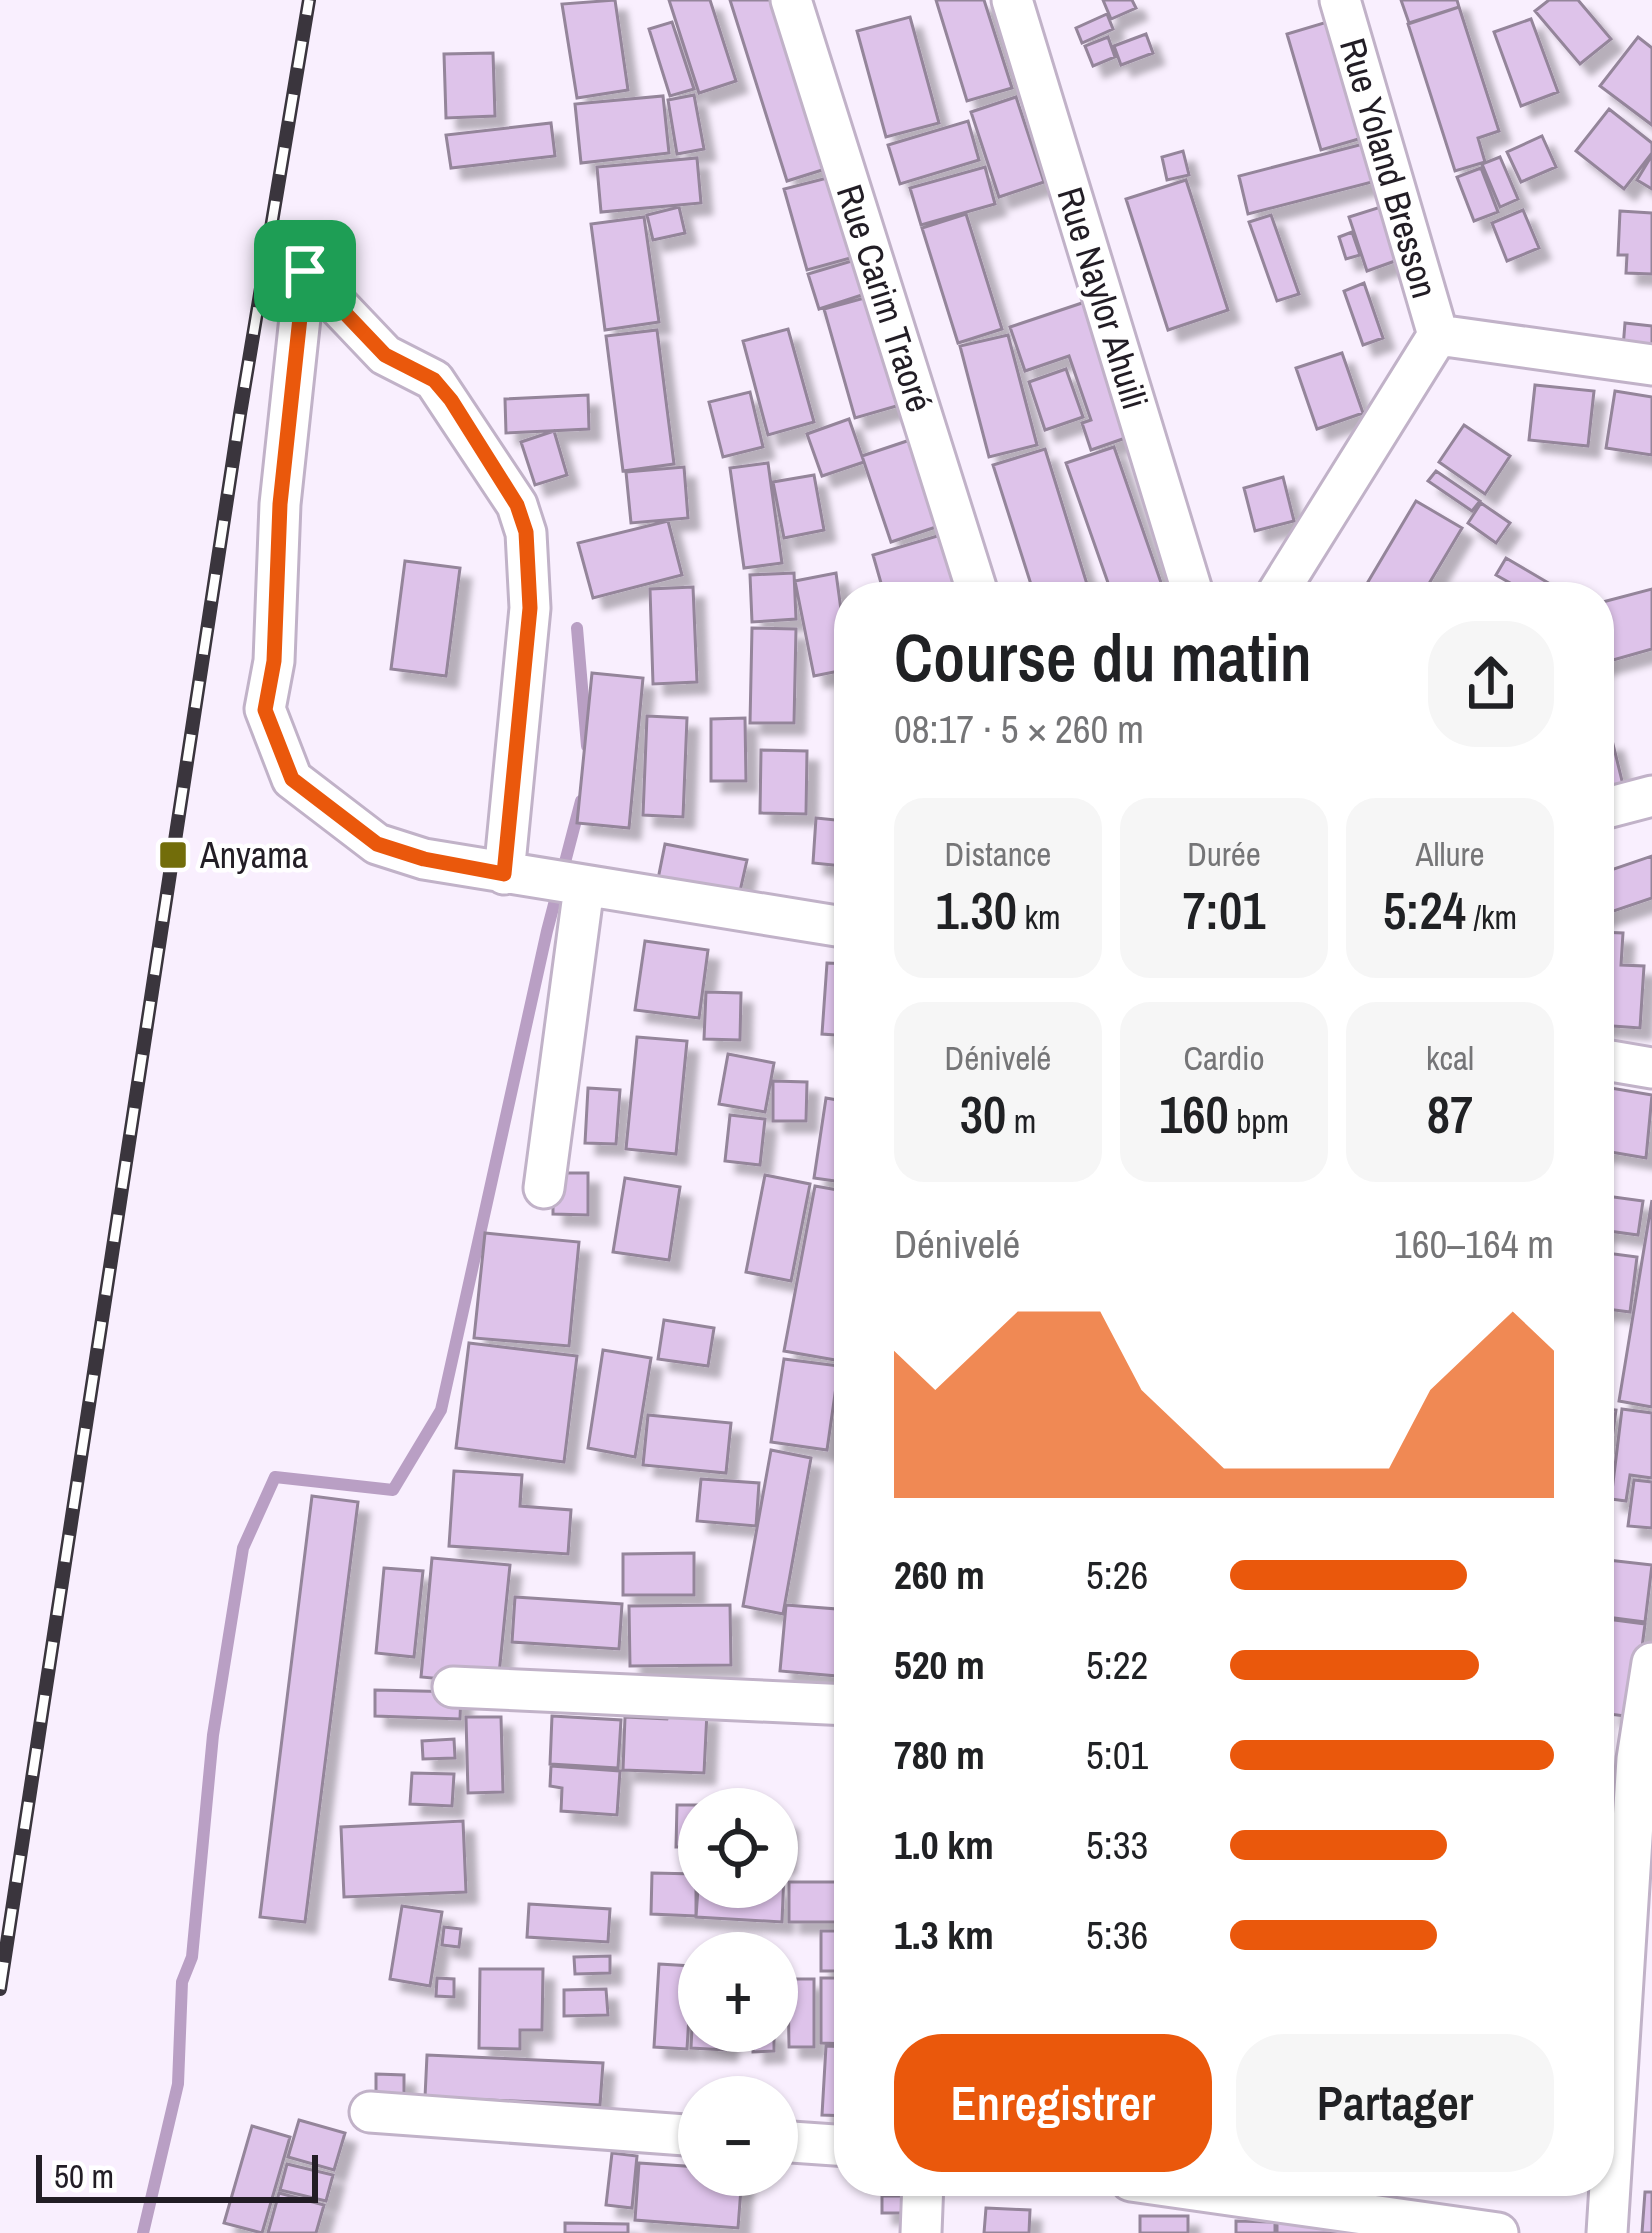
<!DOCTYPE html>
<html lang="fr">
<head>
<meta charset="utf-8">
<style>
	:root { --surface:#fff; --page:#f6f6f6; --text:#202124; --muted:#757577; --accent:#ea580c }
	body { margin:0; font-family:"Archivo Narrow",sans-serif; background:var(--page); color:var(--text); height:100vh; display:flex; flex-direction:column; font-size:45px; white-space:nowrap }
	* { box-sizing:border-box; margin:0 }
	p { font-size:39px; color:var(--muted) }
	.icon { flex:none; width:66px; height:66px; fill:none; stroke:currentColor; stroke-width:2; stroke-linecap:round; stroke-linejoin:round }
	.map { position:relative; flex:1; overflow:hidden }
	.drawer { position:absolute; left:834px; top:582px; width:780px; height:1614px; display:flex; flex-direction:column; background:var(--surface); border-radius:48px; box-shadow:0 3px 9px #0004 }
	.drawer>* { flex:none }
	.fabs { position:absolute; left:678px; top:1788px; display:grid; gap:24px }
	.fabs a { display:grid; place-items:center; width:120px; height:120px; border-radius:50%; background:var(--surface); box-shadow:0 3px 9px #0004; font-size:60px }
	.scale { position:absolute; left:36px; bottom:30px; width:282px; box-sizing:border-box; padding-left:12px; border:6px solid #221d25; border-top:0; font-size:33px; line-height:42px; white-space:nowrap; color:#221d25; -webkit-text-stroke:9px #fff; paint-order:stroke }
	.pin { position:absolute; display:grid; place-items:center; width:102px; height:102px; color:#fff; margin:-51px; border-radius:24px; box-shadow:0 6px 18px #0006 }
	.round { display:grid; place-items:center; flex:none; width:126px; height:126px; border-radius:48px; background:var(--page) }
	.head { display:flex; align-items:center; justify-content:space-between; height:204px; padding:0 60px }
	h1 { font-size:66px; font-weight:600; line-height:90px }
	.figures { display:grid; grid-template-columns:repeat(3,1fr); gap:18px; height:204px; padding:12px 60px }
	.figures div { display:grid; align-content:center; border-radius:30px; background:var(--page); text-align:center }
	.figures b { font-size:51px; font-weight:600 }
	.figures small { font-size:33px; font-weight:400 }
	.figures p { font-size:33px }
	.chart { height:336px; padding:24px 60px }
	.chart p { display:flex; justify-content:space-between }
	.chart svg { width:100%; height:216px; margin-top:12px; fill:var(--accent); opacity:.7 }
	.action { display:flex; gap:24px; margin-top:auto; padding:24px 60px }
	.action a { flex:1; height:138px; border-radius:48px; background:var(--accent); color:#fff; font-size:48px; font-weight:600; line-height:138px; text-align:center }
	.action a+a { background:var(--page); color:var(--text) }
	ul { padding:0 60px; list-style:none; font-size:39px }
	li { display:grid; grid-template-columns:192px 144px 1fr; align-items:center; height:90px }
	li i { height:30px; border-radius:15px; background:var(--accent) }
	.map>svg:first-child { display:block }
	.lines { fill:none; stroke-linecap:round; stroke-linejoin:round }
	.stream { stroke:#b99fc4; stroke-width:12 }
	.building { fill:#dec3ea; stroke:#94859a; stroke-width:3; filter:url(#shadow) }
	.minor-casing { stroke:#c1b2c8; stroke-width:45 }
	.minor { stroke:#fff; stroke-width:39 }
	.rail-casing { stroke:#3a353d; stroke-width:14 }
	.rail { stroke:#fff; stroke-width:9; stroke-dasharray:27; stroke-linecap:butt }
	.route-casing { stroke:#fff; stroke-width:24 }
	.route { stroke:#ea580c; stroke-width:15 }
	.poi-dot { fill:#726d0a; stroke:#fff; stroke-width:4.5 }
	.labels { text-anchor:middle; stroke-width:9; stroke-linejoin:round; paint-order:stroke }
	.street-label { font-size:36px; fill:#221d25; stroke:#fff }
	.poi-label { font-size:36px; fill:#221d25; stroke:#fff; text-anchor:start }
</style>
</head>
<body>
<div class="map">
<svg width="1652" height="2233" viewBox="0 0 1652 2233">
	<defs>
		<filter id="shadow"><feDropShadow dx="11" dy="11" stdDeviation="3" flood-color="#0004"/></filter>
	</defs>
	<rect width="100%" height="100%" fill="#f9effe"/>
	<g class="lines">
		<path class="stream" d="M577 628 587 746
			M143 2233 178 2084 182 1982 192 1957 213 1735 243 1548 275 1477 393 1490 441 1410 547 931 581 801"/>
	</g>
	<path class="building" d="M615 0 628 90 577 98 562 4Z
		M669 0H710L736 81 699 93Z
		M730 0H782L835 166 787 181Z
		M936 0H984L1012 88 967 101Z
		M1103 0H1132L1136 8 1111 19Z
		M1401 0H1457L1459 7 1409 23Z
		M1549 0H1578L1611 39 1580 64 1535 11Z
		M1459 7 1499 131 1478 138 1485 162 1455 171 1408 24Z
		M1107 14 1113 29 1082 43 1076 28Z
		M910 17 939 123 886 137 857 31Z
		M1531 19 1558 92 1521 106 1494 32Z
		M672 22 694 89 670 96 649 29Z
		M1327 22 1362 138 1321 150 1287 34Z
		M1146 34 1153 53 1121 65 1114 46Z
		M1108 37 1115 57 1093 66 1085 46Z
		M1638 37 1652 48V125L1600 86Z
		M493 53 495 116 446 118 444 54Z
		M694 95 704 149 677 154 668 100Z
		M663 96 669 153 581 163 575 104Z
		M1016 97 1044 182 999 197 971 112Z
		M1609 109 1652 143V153L1624 189 1576 151Z
		M968 121 979 160 900 184 888 145Z
		M551 123 555 156 451 168 446 135Z
		M1542 136 1556 167 1521 182 1507 152Z
		M1367 143 1376 181 1248 214 1239 176Z
		M1183 151 1189 175 1167 180 1162 157Z
		M1652 155V189L1637 180Z
		M1500 157 1518 199 1500 207 1482 164Z
		M697 158 701 203 601 212 597 167Z
		M985 167 995 204 921 225 910 188Z
		M1481 168 1498 212 1474 221 1457 177Z
		M831 177 854 257 807 270 784 189Z
		M1186 180 1228 310 1168 330 1126 199Z
		M1390 204 1409 256 1367 271 1349 217Z
		M679 207 685 233 653 240 647 215Z
		M1523 210 1539 248 1507 261 1492 223Z
		M1620 211 1652 213V274L1626 273 1627 255H1618Z
		M966 214 1002 329 958 343 922 228Z
		M1271 215 1299 294 1277 301 1249 222Z
		M644 217 659 322 605 330 591 224Z
		M1352 232 1360 255 1346 259 1339 237Z
		M855 260 865 294 819 309 808 274Z
		M1364 283 1383 338 1363 345 1344 291Z
		M868 297 900 405 855 418 824 309Z
		M1088 301 1134 435 1091 450 1082 423 1091 420 1069 356 1025 371 1010 327Z
		M1625 323 1652 326V351L1623 348Z
		M788 329 814 422 768 435 743 341Z
		M657 330 674 464 623 471 606 336Z
		M1008 335 1037 445 989 457 960 346Z
		M1342 353 1363 413 1317 429 1296 368Z
		M1066 369 1083 417 1045 430 1029 382Z
		M1535 385 1594 391 1588 446 1529 440Z
		M1615 391 1652 397V455L1606 448Z
		M750 392 763 447 723 457 709 402Z
		M588 395 589 429 506 433 505 399Z
		M849 419 864 462 822 476 807 434Z
		M1464 425 1510 456 1485 494 1439 462Z
		M554 431 567 475 535 485 521 442Z
		M913 439 942 525 891 542 862 456Z
		M1114 447 1166 597H1113L1066 463Z
		M1045 449 1091 597H1035L993 465Z
		M768 463 782 563 744 568 730 468Z
		M684 467 688 518 631 523 626 472Z
		M1436 471 1480 501 1472 511 1428 481Z
		M814 475 824 530 784 538 773 482Z
		M1283 477 1294 521 1255 531 1244 488Z
		M1416 501 1462 528 1421 597H1359Z
		M1481 503 1510 523 1496 543 1468 523Z
		M668 521 682 575 593 598 578 543Z
		M944 534 963 597H885L873 555Z
		M1506 558 1557 588 1552 597H1535L1496 575Z
		M405 561 460 568 446 676 391 669Z
		M794 573 796 619 752 622 750 575Z
		M836 573 849 669 814 676 795 581Z
		M693 587 697 682 653 684 650 589Z
		M1652 589V649L1599 664V603Z
		M752 628 796 629 794 723H750Z
		M592 673 643 678 629 828 577 823Z
		M647 716 687 718 683 817 643 815Z
		M745 718 746 781H711V719Z
		M1612 740 1623 785 1599 791V743Z
		M761 750 807 751 806 814 760 813Z
		M816 818 846 821 843 866 813 863Z
		M665 844 747 860 738 900 657 884Z
		M1652 856V898L1599 916V874Z
		M1599 932 1623 933 1621 965 1644 966 1640 1028 1599 1025Z
		M645 941 708 950 699 1018 635 1010Z
		M827 963 849 964V1036L822 1034Z
		M706 992 741 993 740 1040 704 1039Z
		M637 1037 687 1041 676 1154 626 1149Z
		M728 1054 774 1063 765 1112 719 1104Z
		M773 1081 807 1082 806 1121H773Z
		M1599 1086 1652 1095 1646 1158 1599 1150Z
		M588 1088 620 1090 616 1144 585 1143Z
		M826 1098 849 1102V1183L814 1178Z
		M730 1115 765 1119 760 1165 725 1161Z
		M553 1173H588V1215L553 1214Z
		M765 1175 810 1184 791 1281 746 1272Z
		M625 1178 680 1187 669 1260 613 1252Z
		M815 1186 849 1192V1316L841 1361 784 1351Z
		M1599 1195 1643 1201 1638 1235 1601 1230 1599 1246Z
		M1652 1200V1407L1619 1401Z
		M485 1233 579 1242 569 1346 474 1338Z
		M1599 1252 1637 1257 1630 1312 1599 1308Z
		M664 1320 714 1328 708 1366 658 1359Z
		M469 1343 577 1356 564 1462 456 1448Z
		M603 1350 651 1358 635 1457 588 1448Z
		M784 1359 839 1366 827 1450 771 1442Z
		M1599 1408 1616 1410 1611 1447 1599 1446Z
		M1622 1409 1652 1413V1478L1630 1475 1626 1501 1611 1499Z
		M648 1415 731 1423 726 1473 643 1465Z
		M771 1450 811 1458 783 1614 743 1606Z
		M454 1471 522 1475 520 1506 571 1510 568 1554 449 1546Z
		M701 1479 759 1483 756 1526 697 1521Z
		M1634 1480 1652 1482V1528L1628 1526Z
		M312 1496 358 1502 305 1922 260 1917Z
		M694 1553V1595H623V1554Z
		M432 1558 510 1565 498 1684 421 1677Z
		M1599 1559 1652 1565 1645 1622 1599 1616Z
		M384 1568 423 1571 414 1657 376 1653Z
		M515 1597 622 1604 619 1649 512 1642Z
		M730 1605 731 1665 630 1666 629 1606Z
		M786 1605 849 1610V1677L780 1671Z
		M1599 1618 1645 1624 1633 1717 1609 1714 1611 1692 1599 1690Z
		M375 1690 461 1692 460 1719 375 1716Z
		M670 1711 707 1712 704 1773 623 1770 625 1717 667 1719Z
		M552 1716 621 1720 618 1768 550 1764Z
		M466 1717H501L503 1792 468 1793Z
		M454 1739 455 1758 423 1759 422 1741Z
		M551 1766 620 1771 617 1815 561 1811 562 1788 550 1786Z
		M412 1773 454 1774 452 1806 410 1804Z
		M1599 1779 1617 1780 1625 1875 1599 1874Z
		M677 1805H699V1847H676Z
		M777 1819 787 1820 784 1862H777Z
		M463 1821 466 1892 344 1897 341 1827Z
		M652 1873 696 1874V1916L651 1914Z
		M777 1873H784L782 1922 696 1917 699 1874V1887H777Z
		M789 1882H849V1922H789Z
		M529 1904 610 1909 608 1942 527 1937Z
		M402 1906 442 1912 430 1986 390 1979Z
		M1599 1926H1607L1605 1969 1599 1968Z
		M444 1927 461 1929 459 1947 442 1945Z
		M821 1931H849V1971H821Z
		M610 1956V1973L575 1974 574 1957Z
		M659 1964 692 1966 687 2049 654 2047Z
		M480 1969H543L542 2030H520V2049L479 2048Z
		M437 1978 454 1979V1997L436 1996Z
		M821 1978H849V2044L821 2043Z
		M788 1979H814V2047H789Z
		M694 1985H699V2031H727L726 2050 691 2048Z
		M606 1989 608 2015 564 2016V1990Z
		M753 2031H774V2051L753 2052Z
		M826 2046 849 2047V2116L822 2115Z
		M427 2055 603 2063 600 2105 425 2097Z
		M376 2074 404 2075V2107H376Z
		M299 2120 345 2133 334 2170 288 2157Z
		M252 2126 290 2137 262 2233 224 2223Z
		M612 2153 637 2156 632 2208 606 2205Z
		M639 2163 699 2167V2175H742L738 2228 635 2220Z
		M287 2164 333 2175 326 2201 280 2190Z
		M1645 2192H1652V2233H1642Z
		M279 2193 324 2205 316 2233H268Z
		M882 2196H905L906 2213H882Z
		M986 2208 1030 2210 1029 2233H984Z
		M1140 2216H1188V2233H1140Z
		M1236 2221 1275 2222V2233H1236Z
		M1277 2222 1356 2223V2233H1277Z
		M565 2223 628 2224V2233H565Z"/>
	<g class="lines">
		<g class="minor-casing">
			<path id="minor" d="M791 0 979 597
				M1012 0 1194 597
				M1340 0 1438 335 1652 365
				M305 271 280 504 274 661 265 709 292 779 377 844 424 859 849 928
				M305 271 385 355 434 380 517 505 526 533 530 608 504 874
				M1275 597 1438 335
				M1599 810 1652 796
				M1599 1059 1652 1068
				M544 1188 584 887
				M453 1687 849 1705
				M370 2112 699 2136
				M777 2141 849 2146
				M1131 2181 1498 2233
				M921 2233 923 2181
				M1607 2233 1637 1759 1652 1663"/>
		</g>
		<use href="#minor" class="minor"/>
		<g class="rail-casing">
			<path id="rail" d="M0 1989 240 414 309 0"/>
		</g>
		<use href="#rail" class="rail"/>
	</g>
	<g class="lines">
		<g class="route-casing">
			<path id="route" d="M305 271 385 355 434 380 451 400 517 505 526 532 530 608 504 874 424 859 377 844 292 779 265 710 274 661 280 504Z"/>
		</g>
		<use href="#route" class="route"/>
	</g>
	<rect class="poi-dot" x="158" y="840" width="30" height="30" rx="6"/>
	<g class="labels">
		<g class="street-label">
			<text transform="translate(1389 168) rotate(74)" y="13">Rue Yoland Bresson</text>
			<text transform="translate(885 298) rotate(72)" y="13">Rue Carim Traoré</text>
			<text transform="translate(1103 298) rotate(73)" y="13">Rue Naylor Ahuili</text>
		</g>
		<g class="poi-label">
			<text x="200" y="868">Anyama</text>
		</g>
	</g>
</svg>
<div class="fabs">
<a><svg class="icon" aria-label="locate" viewBox="0 0 24 24"><circle cx="12" cy="12" r="6"/><path d="M12 2v4M12 18v4M2 12h4M18 12h4"/></svg></a>
<a>+</a>
<a>−</a>
</div>
<div class="scale">50 m</div>
<div class="pin" style="left:305px;top:271px;background:#1e9e55"><svg class="icon" aria-label="arrive" viewBox="0 0 24 24"><path d="M6 21V4h12l-3 4 3 4H6"/></svg></div>
<section class="drawer">
<div class="head"><div><h1>Course du matin</h1><p>08:17 · 5 × 260 m</p></div><a class="round"><svg class="icon" aria-label="share" viewBox="0 0 24 24"><path d="M12 15V3M7 8l5-5 5 5M5 13v7h14v-7"/></svg></a></div>
<div class="figures">
<div><p>Distance</p><b>1.30<small> km</small></b></div>
<div><p>Durée</p><b>7:01</b></div>
<div><p>Allure</p><b>5:24<small> /km</small></b></div>
</div>
<div class="figures">
<div><p>Dénivelé</p><b>30<small> m</small></b></div>
<div><p>Cardio</p><b>160<small> bpm</small></b></div>
<div><p>kcal</p><b>87</b></div>
</div>
<div class="chart"><p><span>Dénivelé</span>160–164 m</p>
<svg viewBox="0 0 160 44" preserveAspectRatio="none"><path d="M0 44V14L10 22L20 14L30 6L40 6L50 6L60 22L70 30L80 38L90 38L100 38L110 38L120 38L130 22L140 14L150 6L160 14V44z"/></svg>
</div>
<ul>
<li><b>260 m</b>5:26<i style="width:73%"></i></li>
<li><b>520 m</b>5:22<i style="width:77%"></i></li>
<li><b>780 m</b>5:01<i style="width:100%"></i></li>
<li><b>1.0 km</b>5:33<i style="width:67%"></i></li>
<li><b>1.3 km</b>5:36<i style="width:64%"></i></li>
</ul>
<div class="action"><a>Enregistrer</a><a>Partager</a></div>
</section>
</div>
</body>
</html>
